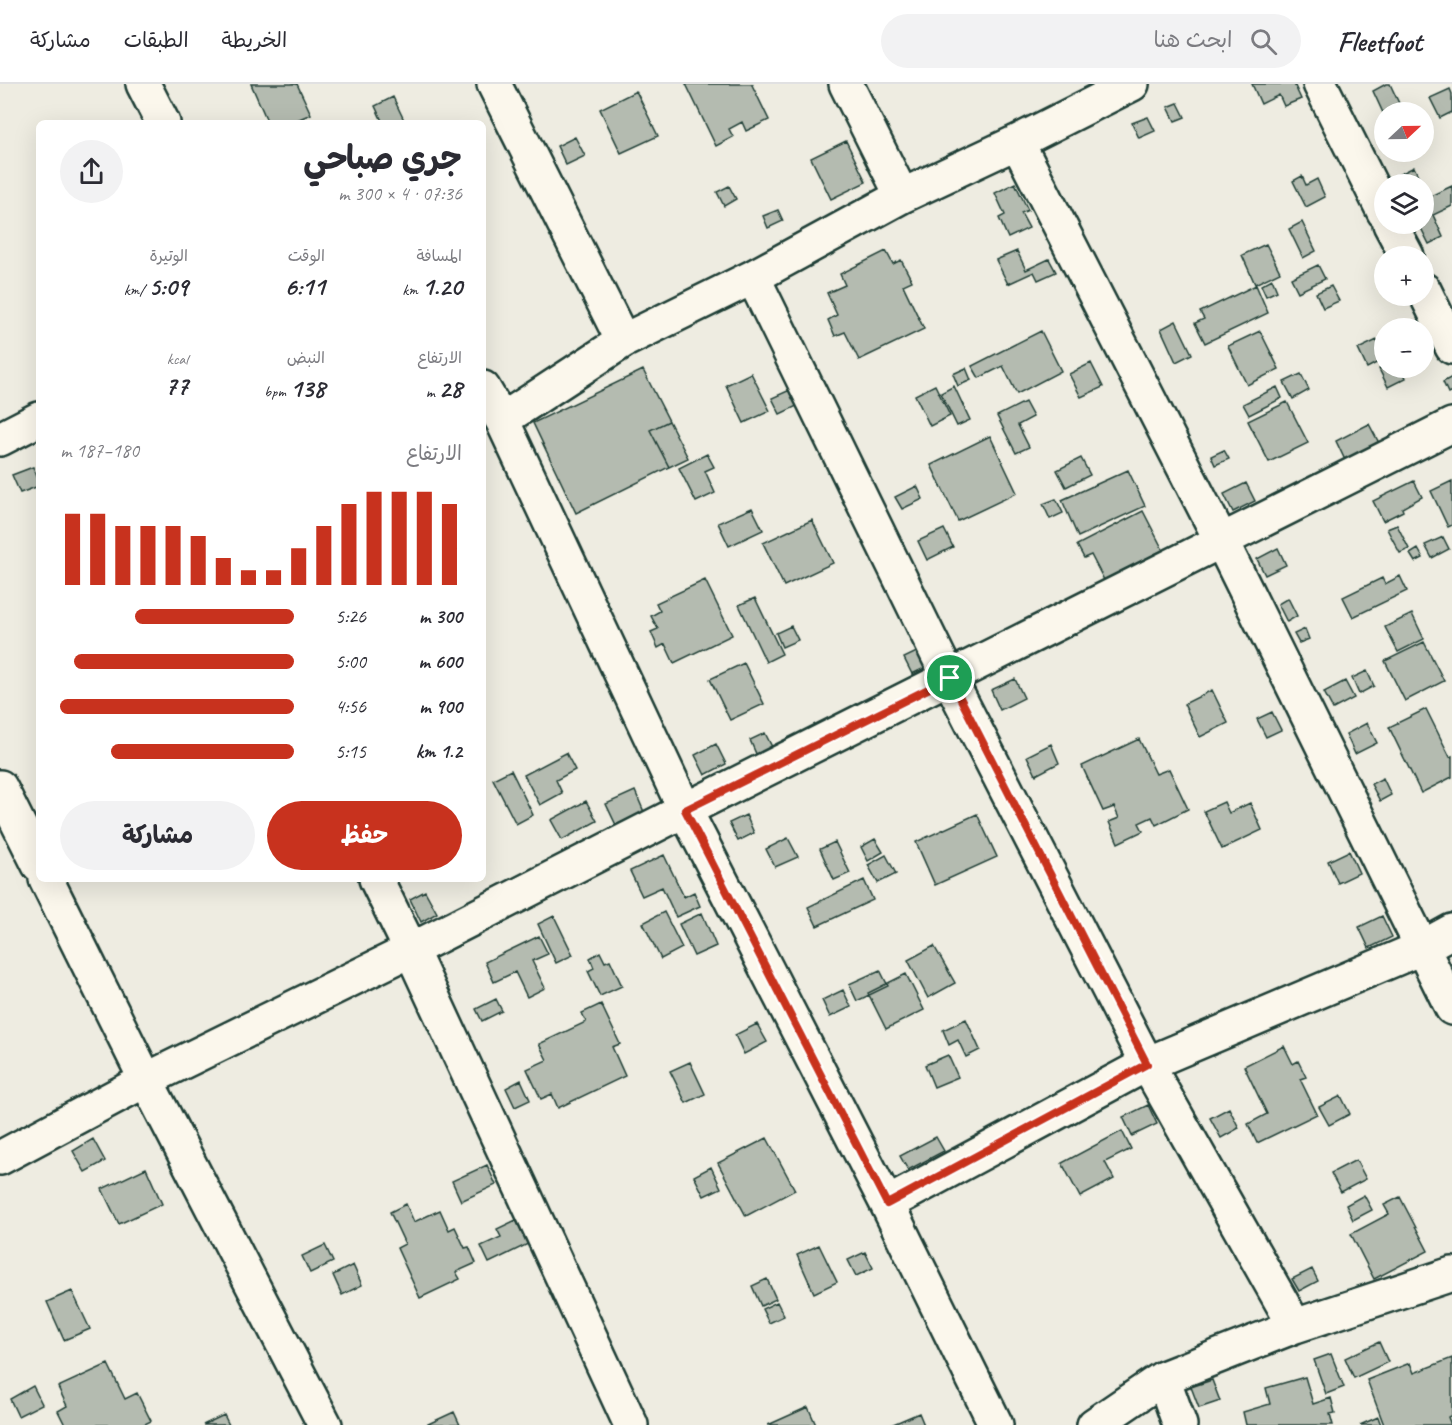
<!DOCTYPE html>
<html lang="ar">
<head>
<meta charset="utf-8">
<style>
	:root { --surface:#fff; --page:#f2f2f3; --text:#2b2b33; --muted:#7c7c81; --line:#e1e1e2; --accent:#c8321e }
	body { margin:0; font-family:Caveat,"Playpen Sans Arabic",sans-serif; background:var(--page); color:var(--text); direction:rtl; height:100vh; display:flex; flex-direction:column; font-size:22px; white-space:nowrap }
	* { box-sizing:border-box; margin:0 }
	p { font-size:20px; color:var(--muted) }
	.icon { flex:none; width:33px; height:33px; fill:none; stroke:currentColor; stroke-width:2; stroke-linecap:round; stroke-linejoin:round }
	.map { position:relative; flex:1; overflow:hidden; direction:ltr }
	.sheet { position:absolute; left:36px; top:36px; width:450px; height:762px; display:flex; flex-direction:column; background:var(--surface); border-radius:9px; box-shadow:0 6px 24px #0002; direction:rtl }
	.sheet>* { flex:none }
	.needle { width:39px; rotate:68deg }
	.controls { position:absolute; left:1374px; top:18px; display:grid; gap:12px }
	.controls a { display:grid; place-items:center; width:60px; height:60px; border-radius:50%; background:var(--surface); box-shadow:0 6px 24px #0002; font-size:30px }
	.pin { position:absolute; display:grid; place-items:center; width:51px; height:51px; color:#fff; margin:-26px; border:3px solid #fff; border-radius:50%; box-shadow:0 2px 6px #0007 }
	.round { display:grid; place-items:center; flex:none; width:63px; height:63px; border-radius:32px; background:var(--page) }
	.summary { display:flex; align-items:center; justify-content:space-between; height:102px; padding:0 24px }
	h1 { font-size:33px; font-weight:700; line-height:45px }
	.figures { display:grid; grid-template-columns:repeat(3,1fr); gap:9px; height:102px; padding:6px 24px }
	.figures div { display:grid; align-content:center }
	.figures b { font-size:26px; font-weight:700 }
	.figures small { font-size:16px; font-weight:400 }
	.figures p { font-size:16px }
	.chart { height:168px; padding:12px 24px }
	.chart p { display:flex; justify-content:space-between }
	.chart svg { width:100%; height:108px; margin-top:6px; stroke:var(--accent); stroke-width:6 }
	.cta { display:flex; gap:12px; margin-top:auto; padding:12px 24px }
	.cta a { flex:1; height:69px; border-radius:36px; background:var(--accent); color:#fff; font-size:24px; font-weight:700; line-height:69px; text-align:center }
	.cta a+a { background:var(--page); color:var(--text) }
	ul { padding:0 24px; list-style:none; font-size:20px }
	li { display:grid; grid-template-columns:96px 72px 1fr; align-items:center; height:45px }
	li i { height:15px; border-radius:8px; background:var(--accent) }
	header { display:flex; align-items:center; gap:36px; box-sizing:border-box; height:84px; padding:0 30px; background:var(--surface); border-bottom:2px solid var(--line) }
	header strong { font-size:28px }
	nav { display:flex; gap:33px; margin-inline-start:auto; font-size:21px }
	.search { width:420px; height:54px; background:var(--page); display:flex; align-items:center; gap:15px; box-sizing:border-box; padding:0 21px; border-radius:33px; color:var(--muted); font-size:22px }
	.map>svg:first-child { display:block }
	.building { fill:#b4bbb0; stroke:#1f3d34; stroke-width:1.5 }
	.lines { fill:none; stroke-linecap:round; stroke-linejoin:round }
	.minor-casing { stroke:#1f3d34; stroke-width:38 }
	.minor { stroke:#fbf7ec; stroke-width:33 }
	.route-casing { stroke:#fff; stroke-width:12 }
	.route { stroke:#c8321e; stroke-width:8 }
</style>
</head>
<body>
<header>
<strong>Fleetfoot</strong>
<div class="search"><svg class="icon" aria-label="search" viewBox="0 0 24 24"><circle cx="10" cy="10" r="6"/><path d="M15 15l6 6"/></svg>ابحث هنا</div>
<nav><a>الخريطة</a><a>الطبقات</a><a>مشاركة</a></nav>
</header>
<div class="map">
<svg width="1452" height="1341" viewBox="0 0 1452 1341">
	<rect width="100%" height="100%" fill="#eeece1"/>
	<filter id="ink" filterUnits="userSpaceOnUse"><feTurbulence type="fractalNoise" baseFrequency=".0167" numOctaves="2"/><feDisplacementMap in="SourceGraphic" scale="12" xChannelSelector="R" yChannelSelector="G"/><feConvolveMatrix kernelMatrix="1 2 1 2 8 2 1 2 1" color-interpolation-filters="sRGB"/></filter>
	<g filter="url(#ink)">
		<path class="building" d="M251 0H297L311 30 290 39H268Z
			M686 0H753L752 1 769 36 746 47 742 38 729 45 733 53 716 62Z
			M1252 0H1294L1301 15 1284 22 1279 11 1261 20Z
			M1386 0H1390L1403 28H1384V31L1373 7Z
			M1450 5 1452 10V28L1440 34 1430 14Z
			M636 7 658 52 621 69 600 25Z
			M393 13 404 36 397 39H383L375 22Z
			M1178 19 1185 33 1175 37 1168 23Z
			M1148 33 1155 47 1139 54 1132 39Z
			M575 53 585 72 566 81 557 62Z
			M846 57 866 98 831 115 811 74Z
			M1414 83 1422 100H1401L1396 92Z
			M1302 92 1306 101 1317 95 1325 113 1306 123 1293 97Z
			M1015 99 1028 126 1021 129 1029 144 1008 154 999 134 1005 131 995 109Z
			M729 102 736 115 724 122 717 108Z
			M1452 102V122L1433 131 1443 153 1429 160 1419 140H1424V115Z
			M778 126 783 137 768 144 763 132Z
			M1302 138 1316 167 1303 174 1289 145Z
			M1266 160 1280 188 1255 200 1242 171Z
			M886 167 893 180 901 176 912 197 903 201 924 245 859 276 845 248 835 252 828 236 837 231 827 209 845 201 840 190Z
			M1017 167 1026 186 1049 175 1056 188 1038 196 1034 188 1008 200 996 176Z
			M1318 181 1325 195 1298 208 1291 194Z
			M1272 195 1277 207 1266 212 1261 201Z
			M1256 201 1268 229 1205 259 1195 239 1204 235 1200 228Z
			M1331 202 1339 217 1323 224 1316 209Z
			M1176 237 1192 270 1176 278 1161 245Z
			M1041 247 1061 287 1017 310 1003 282 979 294 972 282Z
			M1260 247 1279 285 1247 301 1228 262Z
			M1377 256 1384 271V275L1367 284 1358 265Z
			M1091 279 1103 303 1081 313 1069 290Z
			M1384 282 1402 284 1406 294 1388 303 1379 285Z
			M966 284 971 296 958 302 953 290Z
			M643 286 669 337 650 346 669 383 576 429 533 339Z
			M751 289 770 327 744 339 726 301Z
			M1301 290 1309 306 1293 315 1284 298Z
			M1452 293V307L1448 309 1443 298Z
			M935 301 950 332 930 342 915 311Z
			M954 302 970 336 957 342 941 309Z
			M1277 303 1282 314 1249 331 1243 320Z
			M790 306 797 322 780 330 772 314Z
			M1025 318 1033 333 1018 341 1029 363 1016 369 997 332Z
			M1287 318 1308 359 1269 378 1248 337Z
			M669 337 688 374 669 383 650 346Z
			M1369 340 1379 359 1345 376 1336 357Z
			M990 352 1017 409 958 437 931 381Z
			M1224 366 1229 375 1215 381 1211 372Z
			M707 370 714 383 705 387 715 409 696 418 679 384Z
			M1081 374 1090 391 1066 403 1057 386Z
			M33 383 39 397V402L20 409 12 391Z
			M1128 386 1145 422 1078 453 1062 416Z
			M1414 397 1422 413 1402 424 1403 427 1383 437 1373 417Z
			M1452 397V441L1448 443 1431 407Z
			M1246 399 1255 417 1233 428 1224 410Z
			M917 402 923 415 902 425 895 413Z
			M1056 415 1063 429 1050 435 1043 420Z
			M752 424 763 446 729 462 718 439Z
			M1143 427 1163 466 1104 496 1091 471 1084 474 1077 461Z
			M812 436 833 479 784 502 763 459Z
			M1397 441 1409 465 1400 469 1387 445Z
			M944 445 953 463 927 476 918 457Z
			M1443 453 1449 465 1432 474 1425 461Z
			M1278 464 1286 481 1265 491 1257 475Z
			M1418 465 1423 474 1415 478 1410 470Z
			M1400 492 1407 507 1353 533 1343 513 1382 494 1385 500Z
			M705 496 732 551 674 579 665 560 658 564 651 548 658 545 651 532 660 527 656 519Z
			M755 514 782 570 766 578 739 521Z
			M1288 514 1297 532 1287 538 1278 520Z
			M1412 530 1424 555 1398 568 1385 543Z
			M791 542 798 556 782 563 776 549Z
			M1305 545 1309 555 1299 559 1294 550Z
			M1424 558 1444 597 1405 617 1385 577Z
			M925 564 933 580 912 590 904 574Z
			M744 579 764 620 730 636 710 595Z
			M1367 587 1374 602 1359 610 1352 594Z
			M1015 595 1024 614 1000 626 991 606Z
			M1345 597 1354 614 1333 625 1324 608Z
			M1212 606 1228 639 1200 653 1184 620Z
			M1426 625 1450 673 1452 672V693L1421 709 1389 643Z
			M1272 628 1281 646 1266 653 1257 635Z
			M1367 639 1377 659 1355 670 1346 650Z
			M765 649 773 665 757 672 750 656Z
			M1139 655 1156 690 1169 685 1188 725 1156 741 1152 733 1139 739 1143 747 1118 759 1109 738 1119 734 1114 723 1103 727 1082 682Z
			M716 660 726 680 705 691 695 671Z
			M1051 660 1059 679 1036 691 1027 672Z
			M566 669 575 686 556 696 562 709 540 721 524 691Z
			M511 686 533 731 516 740 493 695Z
			M1383 694 1391 711 1380 717 1371 700Z
			M635 707 644 728 616 741 606 720Z
			M586 717 597 737 562 756 551 736Z
			M1224 718 1229 729 1250 719 1262 746 1222 765 1204 727Z
			M977 730 997 773 935 801 916 758Z
			M746 731 754 749 738 757 729 739Z
			M788 754 798 773 775 783 766 765Z
			M875 755 883 768 868 777 861 763Z
			M835 758 850 789 834 796 820 765Z
			M1349 767 1359 789 1338 799 1328 777Z
			M664 771 684 813 694 808 700 822 676 833 662 803 642 812 630 787Z
			M886 771 896 790 878 799 868 781Z
			M864 796 873 816 817 842 808 823Z
			M425 807 437 829 421 838 410 815Z
			M664 828 682 864 661 875 643 839Z
			M702 829 716 862 694 872 679 840Z
			M554 832 573 871 556 879 538 840Z
			M1382 832 1392 853 1369 864 1359 843Z
			M539 852 548 870 532 877 545 904 527 913 515 888 494 898 485 878Z
			M934 862 955 899 928 914 908 876Z
			M600 868 605 878 610 876 622 902 600 912 588 887 594 884 590 874Z
			M880 886 888 902 857 917 849 900Z
			M906 890 924 926 886 945 868 909Z
			M843 906 851 923 830 933 822 916Z
			M496 915 502 927 482 937 476 925Z
			M601 920 620 960 612 963 625 992 558 1024 552 1010 541 1015 527 985 547 976 539 960 586 938 582 929Z
			M966 935 980 966 966 973 958 956 949 961 943 946Z
			M757 940 767 958 744 970 735 951Z
			M1284 962 1293 980 1298 977 1306 993 1300 995 1317 1030 1257 1059 1248 1040 1267 1030 1244 982Z
			M948 971 958 993 934 1003 925 981Z
			M690 978 705 1010 686 1019 670 987Z
			M521 996 530 1016 515 1023 506 1004Z
			M1341 1012 1350 1030 1329 1041 1319 1023Z
			M1148 1021 1157 1040 1132 1052 1123 1033Z
			M1229 1024 1239 1044 1221 1054 1210 1034Z
			M1122 1047 1131 1065 1105 1078 1114 1095 1080 1113 1062 1079Z
			M936 1053 944 1067 908 1086 900 1072Z
			M767 1054 795 1106 746 1132 718 1079Z
			M93 1055 105 1077 85 1088 73 1067Z
			M1356 1076 1366 1095 1341 1108 1331 1089Z
			M487 1081 496 1101 461 1117 452 1097Z
			M711 1083 721 1104 704 1112 694 1092Z
			M146 1084 162 1120 119 1140 102 1105Z
			M1364 1111 1372 1126 1353 1136 1346 1121Z
			M1400 1113 1428 1167 1374 1195 1351 1150 1389 1130 1384 1121Z
			M406 1120 414 1138 440 1126 449 1146 455 1143 465 1164 469 1163 476 1179 456 1188 460 1195 420 1214 397 1164 405 1160 390 1128Z
			M516 1136 528 1160 489 1179 481 1162 501 1153 497 1145Z
			M325 1161 333 1178 310 1189 302 1172Z
			M819 1161 837 1198 814 1209 797 1171Z
			M865 1168 873 1184 856 1192 848 1176Z
			M353 1181 362 1201 342 1211 333 1191Z
			M1312 1185 1318 1197 1299 1207 1292 1195Z
			M767 1195 776 1215 761 1222 752 1202Z
			M72 1207 90 1245 64 1256 47 1218Z
			M777 1218 784 1232 769 1239 762 1225Z
			M1379 1258 1388 1278 1354 1294 1345 1274Z
			M1331 1270 1344 1303 1326 1310 1314 1276Z
			M1452 1274V1331L1448 1333 1451 1341H1384L1367 1296 1410 1279 1414 1289Z
			M108 1280 125 1315 137 1309 151 1337 143 1341H65L58 1327 67 1322 58 1303Z
			M1305 1293 1313 1320 1331 1314 1335 1329 1330 1330 1333 1341H1246L1243 1328 1270 1320 1266 1304Z
			M1212 1296 1220 1317 1199 1324 1191 1303Z
			M33 1302 42 1320 18 1332 10 1315Z
			M808 1323 816 1341H768Z
			M454 1328 460 1341H426Z
			M919 1329 924 1341H891Z
			M224 1331 229 1341H203Z
			M1378 1333 1381 1341H1360Z"/>
		<g class="lines">
			<g class="minor-casing">
				<path id="minor" d="M143 0 163 39
					M494 0 623 257
					M846 0 902 112
					M1320 0 1384 128
					M1017 58 1222 458 1452 924
					M1390 140 1407 172
					M753 193 949 594 1147 980 1295 1242
					M1424 206 1452 263
					M483 304 502 336 685 726 887 1120 996 1341
					M502 336 623 257 753 193 902 112 1017 58 1132 0
					M0 355 39 335
					M0 703 39 781
					M46 795 146 996 325 1341
					M376 795 411 866 631 1341
					M0 1074 146 996 411 866 685 726 1452 341
					M887 1120 1147 980 1421 864 1452 847
					M1163 1294 1180 1341
					M1094 1341 1163 1294 1295 1242 1452 1190"/>
			</g>
			<use href="#minor" class="minor"/>
		</g>
	</g>
	<g class="lines" filter="url(#ink)">
		<g class="route-casing">
			<path id="route" d="M950 594 1147 980 887 1120 685 726Z"/>
		</g>
		<use href="#route" class="route"/>
	</g>
</svg>
<div class="controls">
<a><svg class="needle" viewBox="-14 -14 28 28"><path d="M0-13l5 13h-10z" fill="#e53935"/><path d="M0 13l5-13h-10z" fill="#7c7c81"/></svg></a>
<a><svg class="icon" aria-label="layers" viewBox="0 0 24 24"><path d="M12 4l9 5-9 5-9-5zM3 14l9 5 9-5"/></svg></a>
<a>+</a>
<a>−</a>
</div>
<div class="pin" style="left:950px;top:594px;background:#1e9e55"><svg class="icon" aria-label="arrive" viewBox="0 0 24 24"><path d="M6 21V4h12l-3 4 3 4H6"/></svg></div>
<section class="sheet">
<div class="summary"><div><h1>جري صباحي</h1><p>07:36 · 4 × 300 m</p></div><a class="round"><svg class="icon" aria-label="share" viewBox="0 0 24 24"><path d="M12 15V3M7 8l5-5 5 5M5 13v7h14v-7"/></svg></a></div>
<div class="figures">
<div><p>المسافة</p><b>1.20<small> km</small></b></div>
<div><p>الوقت</p><b>6:11</b></div>
<div><p>الوتيرة</p><b>5:09<small> /km</small></b></div>
</div>
<div class="figures">
<div><p>الارتفاع</p><b>28<small> m</small></b></div>
<div><p>النبض</p><b>138<small> bpm</small></b></div>
<div><p>kcal</p><b>77</b></div>
</div>
<div class="chart"><p><span>الارتفاع</span>180–187 m</p>
<svg viewBox="0 0 160 44" preserveAspectRatio="none"><path d="M5 44V15M15 44V15M25 44V20M35 44V20M45 44V20M55 44V24M65 44V33M75 44V38M85 44V38M95 44V29M105 44V20M115 44V11M125 44V6M135 44V6M145 44V6M155 44V11"/></svg>
</div>
<ul>
<li><b>300 m</b>5:26<i style="width:68%"></i></li>
<li><b>600 m</b>5:00<i style="width:94%"></i></li>
<li><b>900 m</b>4:56<i style="width:100%"></i></li>
<li><b>1.2 km</b>5:15<i style="width:78%"></i></li>
</ul>
<div class="cta"><a>حفظ</a><a>مشاركة</a></div>
</section>
</div>
</body>
</html>
